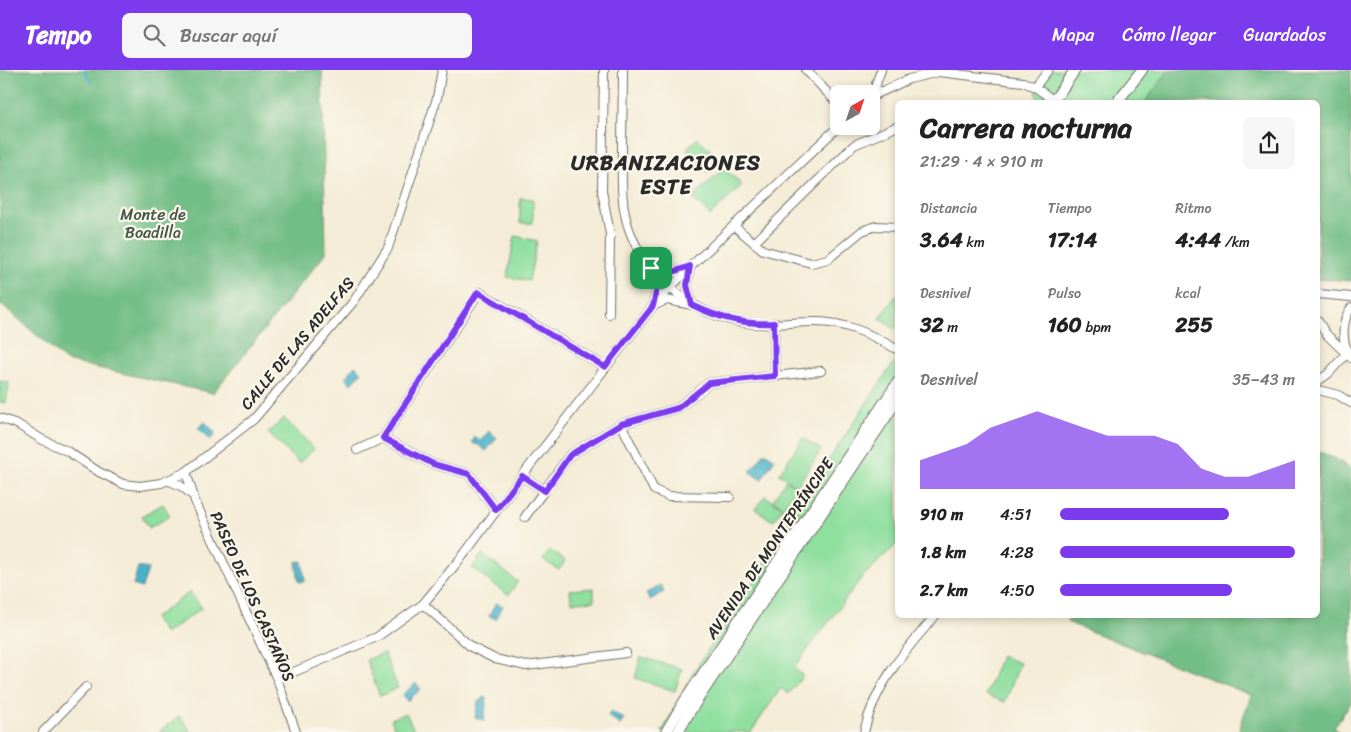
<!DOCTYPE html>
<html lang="es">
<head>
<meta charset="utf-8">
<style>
	:root { --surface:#fff; --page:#f6f6f6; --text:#222; --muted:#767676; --accent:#7c3aed }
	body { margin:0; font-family:Sriracha,sans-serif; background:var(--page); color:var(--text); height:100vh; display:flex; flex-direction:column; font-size:19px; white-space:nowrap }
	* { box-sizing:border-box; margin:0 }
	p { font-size:16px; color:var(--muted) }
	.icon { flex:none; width:28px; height:28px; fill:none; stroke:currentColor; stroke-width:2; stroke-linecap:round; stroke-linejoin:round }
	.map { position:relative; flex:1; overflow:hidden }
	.details { position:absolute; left:895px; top:30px; width:425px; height:518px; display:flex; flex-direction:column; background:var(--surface); border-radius:8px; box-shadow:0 2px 8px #0003 }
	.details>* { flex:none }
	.needle { width:32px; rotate:40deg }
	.buttons { position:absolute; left:830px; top:15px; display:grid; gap:10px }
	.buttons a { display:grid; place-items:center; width:50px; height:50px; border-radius:8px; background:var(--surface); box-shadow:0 2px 8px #0003; font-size:25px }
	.pin { position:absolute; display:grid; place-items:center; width:42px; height:42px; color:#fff; margin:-21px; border-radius:10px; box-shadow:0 2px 8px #0006 }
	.round { display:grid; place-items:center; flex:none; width:52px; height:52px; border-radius:8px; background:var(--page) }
	.headline { display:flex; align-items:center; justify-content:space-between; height:85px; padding:0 25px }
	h1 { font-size:28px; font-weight:700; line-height:38px }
	.figures { display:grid; grid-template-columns:repeat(3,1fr); gap:8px; height:85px; padding:5px 25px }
	.figures div { display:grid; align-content:center }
	.figures b { font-size:21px; font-weight:700 }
	.figures small { font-size:14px; font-weight:400 }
	.figures p { font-size:14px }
	.chart { height:140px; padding:10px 25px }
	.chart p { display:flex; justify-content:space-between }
	.chart svg { width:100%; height:90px; margin-top:5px; fill:var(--accent); opacity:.7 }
	ul { padding:0 25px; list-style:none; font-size:16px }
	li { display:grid; grid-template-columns:80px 60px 1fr; align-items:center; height:38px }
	li i { height:12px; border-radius:6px; background:var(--accent) }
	header { display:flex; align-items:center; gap:30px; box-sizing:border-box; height:70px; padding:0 25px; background:var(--accent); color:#fff }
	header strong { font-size:24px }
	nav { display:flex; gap:28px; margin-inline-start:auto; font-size:18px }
	.search { width:350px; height:45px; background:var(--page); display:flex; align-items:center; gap:12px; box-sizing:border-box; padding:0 18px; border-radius:8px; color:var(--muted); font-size:19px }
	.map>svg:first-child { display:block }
	.green { fill:#8fdf9f; stroke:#5d8565 }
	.forest { fill:#73be86; stroke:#4f7458 }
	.water { fill:#4ab1c9; stroke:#3a6e7a }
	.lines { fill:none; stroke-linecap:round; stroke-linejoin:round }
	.stream { stroke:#4ab1c9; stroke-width:2.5 }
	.minor-casing { stroke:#716f67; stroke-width:10 }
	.tertiary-casing { stroke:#716f67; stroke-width:12 }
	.minor { stroke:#fff; stroke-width:8 }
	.tertiary { stroke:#fff; stroke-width:10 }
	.route-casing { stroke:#fff; stroke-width:10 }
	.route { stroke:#7c3aed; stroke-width:6 }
	.labels { text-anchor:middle; stroke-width:4.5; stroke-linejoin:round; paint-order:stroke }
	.park-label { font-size:16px; fill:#445848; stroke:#fbf7ec }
	.street-label { font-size:16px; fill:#2b2b2b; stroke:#fbf7ec }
	.district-label { font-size:21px; font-weight:bold; letter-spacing:1px; fill:#2b2b2b; stroke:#fbf7ec }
</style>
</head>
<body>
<header>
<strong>Tempo</strong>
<div class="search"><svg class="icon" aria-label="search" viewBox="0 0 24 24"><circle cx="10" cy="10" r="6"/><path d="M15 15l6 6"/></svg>Buscar aquí</div>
<nav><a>Mapa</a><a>Cómo llegar</a><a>Guardados</a></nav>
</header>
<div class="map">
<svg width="1351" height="662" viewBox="0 0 1351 662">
	<rect width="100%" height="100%" fill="#fbf7ec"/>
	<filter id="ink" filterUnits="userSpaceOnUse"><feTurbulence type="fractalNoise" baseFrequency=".02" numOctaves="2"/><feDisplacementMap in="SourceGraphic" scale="10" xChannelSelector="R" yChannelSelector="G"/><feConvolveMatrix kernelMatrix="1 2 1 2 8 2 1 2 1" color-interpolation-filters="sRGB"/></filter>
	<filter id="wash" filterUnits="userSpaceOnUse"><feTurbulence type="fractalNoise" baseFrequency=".0096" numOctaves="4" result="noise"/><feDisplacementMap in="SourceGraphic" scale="20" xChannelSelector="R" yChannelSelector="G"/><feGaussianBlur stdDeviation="1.12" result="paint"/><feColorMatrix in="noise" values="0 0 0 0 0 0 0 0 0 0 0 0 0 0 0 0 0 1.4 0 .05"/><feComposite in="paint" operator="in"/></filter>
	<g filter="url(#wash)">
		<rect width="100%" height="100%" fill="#f4ecd6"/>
		<path class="green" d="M1046 0H1169L1145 32H1038L1036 14Z
			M698 68 720 90 708 102 686 79Z
			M724 98 742 115 710 146 692 128Z
			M520 128 533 129V153H520Z
			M515 166 537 171 529 211 507 207Z
			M897 224V255L895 259 880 248Z
			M897 291V474L862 507 794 598 803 606 788 624 781 618 751 662H662L693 603 759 503 784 457 892 295Z
			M0 311 9 313 6 333 0 332Z
			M284 348 314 379 299 393 268 363Z
			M803 368 821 380 797 416 779 404Z
			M786 410 796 417 784 437 773 430Z
			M765 426 783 438 773 451 755 439Z
			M163 434 170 446 149 458 142 446Z
			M550 480 565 491 559 500 543 490Z
			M482 484 518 512 508 525 472 498Z
			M594 518V531L571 532 570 520Z
			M190 522 202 538 165 564 154 548Z
			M384 583 398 618 380 626 366 590Z
			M1001 586 1020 593 1005 632 986 625Z
			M641 587 682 599 675 621 635 608Z
			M406 643 415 662H396L391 649Z
			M179 646 190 660 188 662H159Z"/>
		<path class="forest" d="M0 0H322L326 183 213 323 66 291 5 237 0 235Z
			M1169 0H1351V211L1318 209V32H1145Z
			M1318 381 1338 390 1351 399V633L1334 657 1338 662H1238L1251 625 1067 552 1070 545H1318Z"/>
		<path class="water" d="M355 296 362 302 351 314 345 308Z
			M205 352 216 364 210 370 198 358Z
			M489 361 497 368 486 381 477 374 476 375 472 372 475 367 480 371Z
			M765 382 775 389 761 410 750 402Z
			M302 491 305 511 299 512 296 492Z
			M138 497 148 499 142 518 133 515Z
			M661 515 664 522 650 530 646 523Z
			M496 533 503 536 496 549 489 546Z
			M416 613 421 619 407 631 402 625Z
			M483 627 487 628 484 650 475 648 478 631H482Z
			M611 641 624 649 620 655 608 646Z"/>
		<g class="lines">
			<path class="stream" d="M84 0 91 12"/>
		</g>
	</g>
	<g filter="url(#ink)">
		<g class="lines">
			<g class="minor-casing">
				<path id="minor" d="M604 0 602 121 610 164 609 244
					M623 0C623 27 622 53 622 80 622 106 620 134 629 159 638 185 657 208 679 225 702 242 730 253 759 254 777 255 795 252 812 252 844 251 871 264 898 280
					M806 0 839 35
					M1035 17 1048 0
					M877 24 876 14 881 0
					M871 28 877 24 909 9 939 2 1023 12 1035 17 1056 32
					M734 156 763 180 811 193 828 189 862 161 876 156 898 157
					M754 173 854 75 898 56
					M690 197 687 215 692 235 667 230 653 236 657 218 651 198 670 203Z
					M1318 224 1351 227
					M1318 251 1326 264 1351 288
					M774 253 775 306
					M1347 281C1342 268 1342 250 1351 238
					M1318 311 1328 304 1347 283
					M1318 320 1338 325 1351 333
					M0 348 17 354 41 369 67 381 99 402 123 414 140 416 161 413 186 402 254 349 354 231 388 178 437 28 442 0
					M621 354 654 420 668 426 730 427
					M383 368 479 222 605 297
					M357 380 383 368 433 394 469 404 496 440
					M186 402 195 431 277 609 296 662
					M522 406 545 421
					M167 410 181 416 192 425
					M525 447 570 385 621 354 678 338 709 313 821 301
					M423 534 471 577 495 589 526 596 626 583
					M277 609 377 567 423 534 465 483 522 406 653 236 690 197 839 56
					M43 662 86 617
					M864 662C874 616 905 580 936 545"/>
			</g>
			<g class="tertiary-casing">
				<path id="tertiary" d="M1053 32 1075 0
					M1117 32 1142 0
					M666 662 682 635 898 312
					M678 662 690 641 898 329"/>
			</g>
			<use href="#minor" class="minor"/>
			<use href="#tertiary" class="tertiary"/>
		</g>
	</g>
	<g class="lines" filter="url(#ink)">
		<g class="route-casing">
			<path id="route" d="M690 196 687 215 692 235C719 248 744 255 774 253L775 306 709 313 678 338 621 354 570 385 545 421 522 406 496 440 469 404 433 394 383 368 478 222 605 297 653 236 657 218 651 198 670 203Z"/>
		</g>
		<use href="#route" class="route"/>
	</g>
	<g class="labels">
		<g class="park-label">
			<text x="153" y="150">Monte de<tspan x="153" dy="18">Boadilla</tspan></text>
		</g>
		<g class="street-label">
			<text transform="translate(297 273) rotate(-50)" y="6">CALLE DE LAS ADELFAS</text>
			<text transform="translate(769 478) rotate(-56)" y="6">AVENIDA DE MONTEPRÍNCIPE</text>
			<text transform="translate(253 526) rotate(66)" y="6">PASEO DE LOS CASTAÑOS</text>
		</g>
		<g class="district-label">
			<text x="666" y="100">URBANIZACIONES<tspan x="666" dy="24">ESTE</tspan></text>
		</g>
	</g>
</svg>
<div class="buttons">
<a><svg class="needle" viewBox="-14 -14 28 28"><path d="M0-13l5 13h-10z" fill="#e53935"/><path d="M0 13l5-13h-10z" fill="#767676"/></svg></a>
</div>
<div class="pin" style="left:651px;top:198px;background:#1e9e55"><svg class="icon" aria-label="arrive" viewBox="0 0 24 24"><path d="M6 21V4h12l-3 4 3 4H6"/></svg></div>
<section class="details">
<div class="headline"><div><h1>Carrera nocturna</h1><p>21:29 · 4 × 910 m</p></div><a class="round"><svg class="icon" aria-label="share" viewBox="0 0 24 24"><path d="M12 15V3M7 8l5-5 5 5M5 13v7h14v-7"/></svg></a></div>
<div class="figures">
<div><p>Distancia</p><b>3.64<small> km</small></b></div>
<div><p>Tiempo</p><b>17:14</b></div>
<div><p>Ritmo</p><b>4:44<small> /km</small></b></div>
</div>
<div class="figures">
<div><p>Desnivel</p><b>32<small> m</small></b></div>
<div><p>Pulso</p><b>160<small> bpm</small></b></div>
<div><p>kcal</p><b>255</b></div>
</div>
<div class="chart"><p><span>Desnivel</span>35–43 m</p>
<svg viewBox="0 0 160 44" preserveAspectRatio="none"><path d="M0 44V30L10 26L20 22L30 14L40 10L50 6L60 10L70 14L80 18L90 18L100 18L110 22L120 34L130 38L140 38L150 34L160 30V44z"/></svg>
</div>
<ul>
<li><b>910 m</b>4:51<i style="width:72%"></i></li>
<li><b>1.8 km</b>4:28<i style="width:100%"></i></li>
<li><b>2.7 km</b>4:50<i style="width:73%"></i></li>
</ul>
</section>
</div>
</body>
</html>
